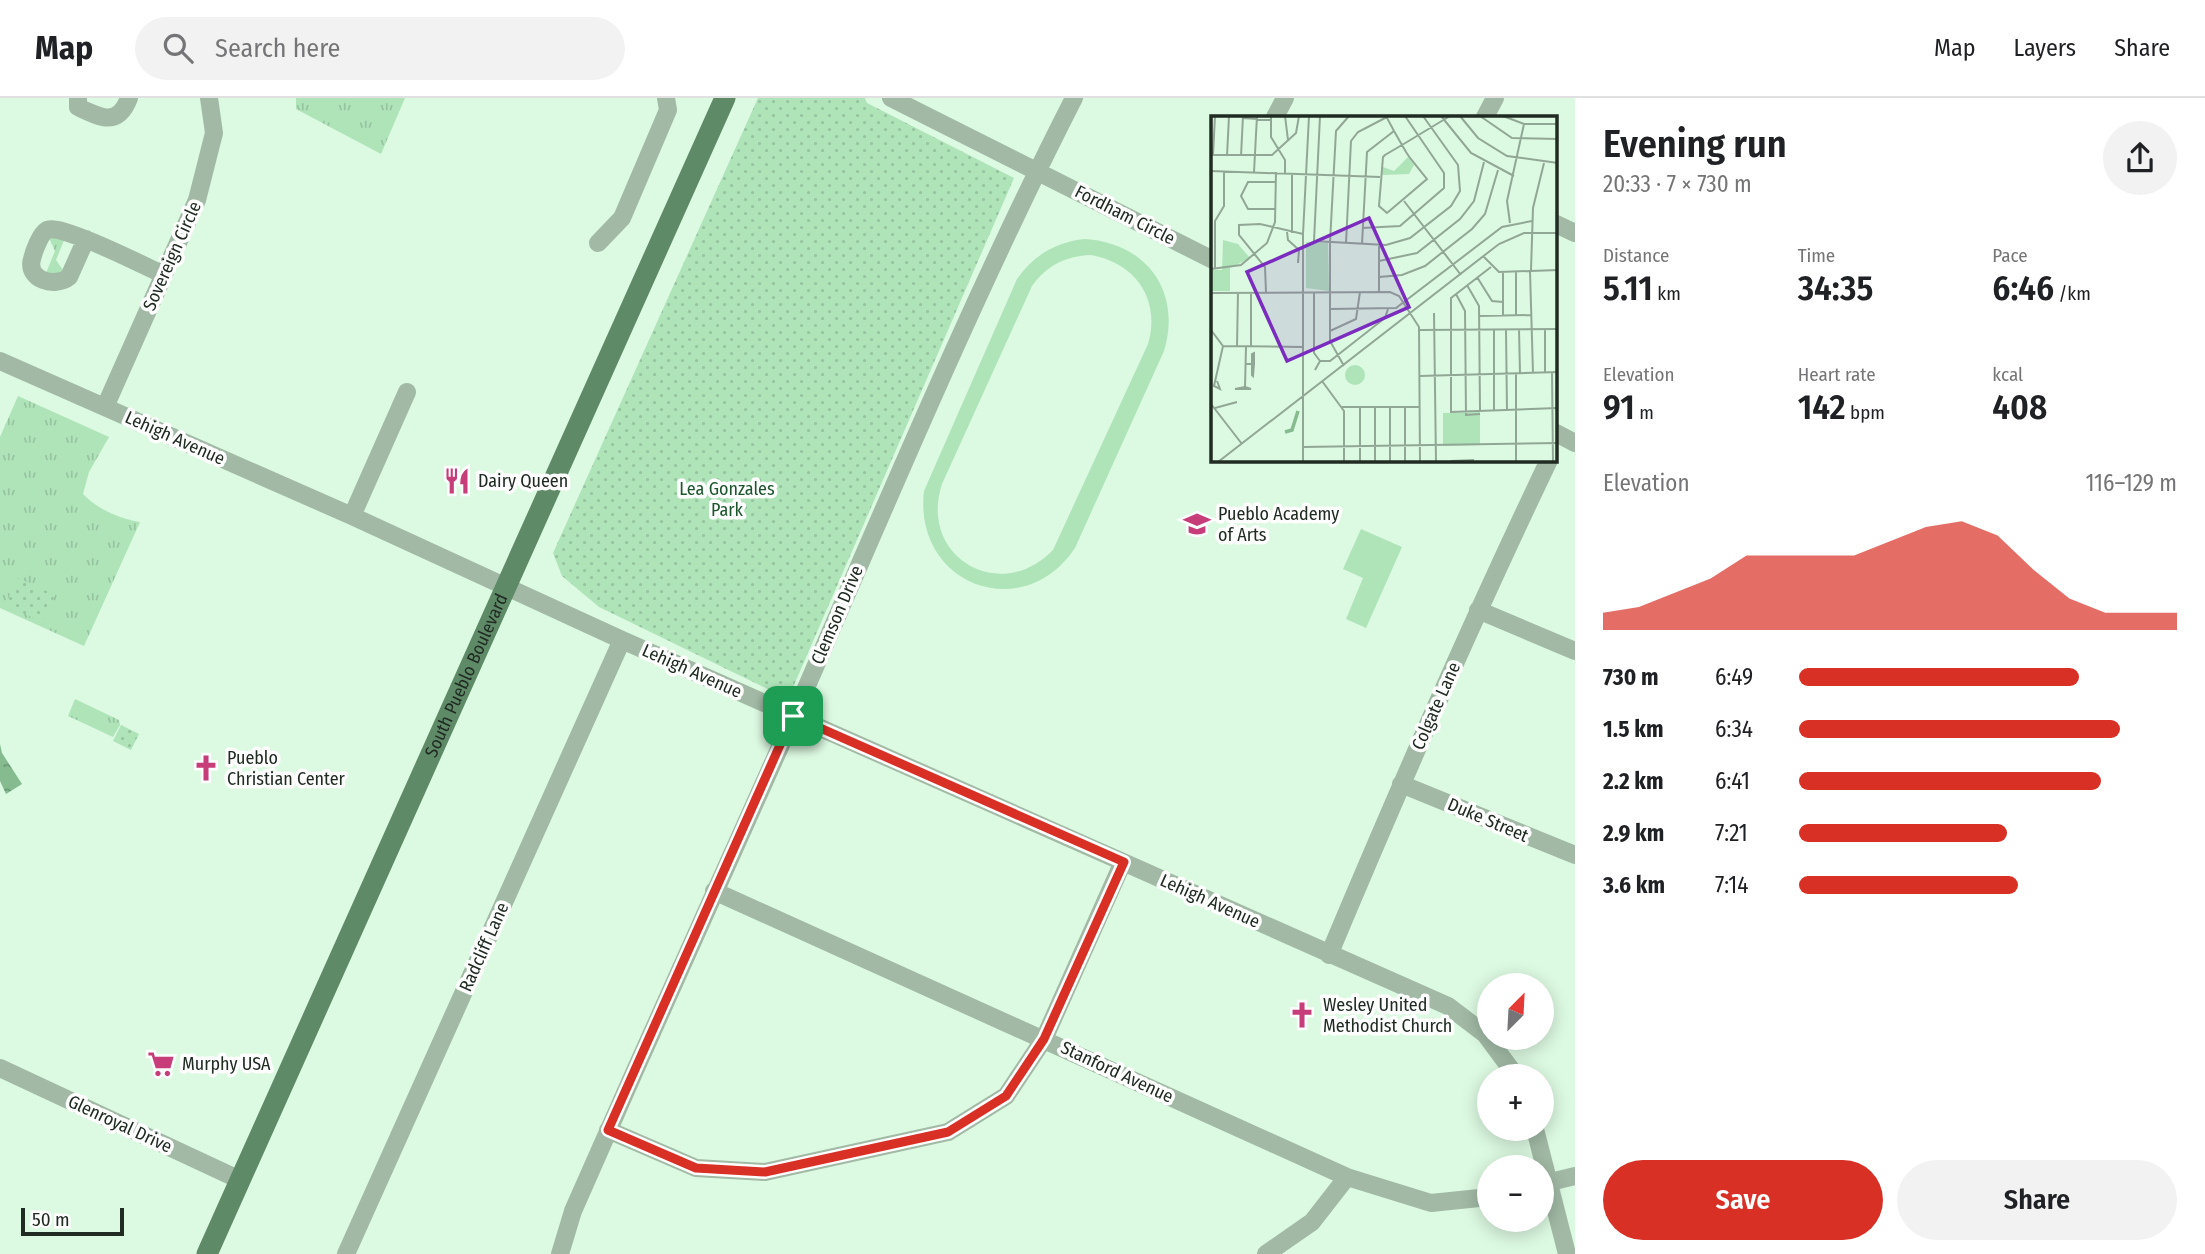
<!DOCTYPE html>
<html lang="en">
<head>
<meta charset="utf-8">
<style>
	:root { --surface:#fff; --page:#f2f2f2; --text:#202124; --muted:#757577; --line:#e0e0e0; --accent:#d93025 }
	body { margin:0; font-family:"Fira Sans Condensed",sans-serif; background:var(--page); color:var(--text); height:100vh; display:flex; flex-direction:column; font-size:26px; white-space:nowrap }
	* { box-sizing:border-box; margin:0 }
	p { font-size:23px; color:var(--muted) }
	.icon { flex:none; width:38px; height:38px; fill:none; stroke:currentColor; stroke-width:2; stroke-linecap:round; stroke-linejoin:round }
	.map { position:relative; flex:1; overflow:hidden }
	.sheet { display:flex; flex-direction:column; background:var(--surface); width:630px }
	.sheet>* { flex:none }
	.needle { width:46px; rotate:24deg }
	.tools { position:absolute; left:1477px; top:875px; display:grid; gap:14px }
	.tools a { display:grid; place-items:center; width:77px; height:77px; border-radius:50%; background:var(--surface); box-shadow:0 4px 18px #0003; font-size:35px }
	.scale { position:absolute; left:21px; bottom:18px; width:103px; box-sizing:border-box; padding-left:7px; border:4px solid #202b22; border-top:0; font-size:19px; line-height:24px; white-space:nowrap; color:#202b22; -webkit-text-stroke:5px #fdfdfd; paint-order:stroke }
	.pin { position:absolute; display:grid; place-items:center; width:60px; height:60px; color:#fff; margin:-30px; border-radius:14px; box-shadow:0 4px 10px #0006 }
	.round { display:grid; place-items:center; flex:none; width:74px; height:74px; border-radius:37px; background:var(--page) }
	.head { display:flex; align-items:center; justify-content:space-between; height:119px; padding:0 28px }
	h1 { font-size:38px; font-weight:600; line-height:52px }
	.metrics { display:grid; grid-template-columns:repeat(3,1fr); gap:10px; height:119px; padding:7px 28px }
	.metrics div { display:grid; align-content:center }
	.metrics b { font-size:35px; font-weight:600 }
	.metrics small { font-size:19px; font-weight:400 }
	.metrics p { font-size:19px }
	.chart { height:196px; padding:14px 28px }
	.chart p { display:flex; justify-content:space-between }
	.chart svg { width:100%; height:126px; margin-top:7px; fill:var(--accent); opacity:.7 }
	.button { display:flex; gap:14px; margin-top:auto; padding:14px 28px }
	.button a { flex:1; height:80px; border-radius:42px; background:var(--accent); color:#fff; font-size:28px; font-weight:600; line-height:80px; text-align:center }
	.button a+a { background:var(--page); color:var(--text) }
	ul { padding:0 28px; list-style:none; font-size:23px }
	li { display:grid; grid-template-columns:112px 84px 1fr; align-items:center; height:52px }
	li i { height:18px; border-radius:9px; background:var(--accent) }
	header { display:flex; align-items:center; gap:42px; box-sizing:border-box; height:98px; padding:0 35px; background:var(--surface); border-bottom:2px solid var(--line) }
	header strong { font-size:33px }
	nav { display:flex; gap:38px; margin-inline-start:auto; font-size:24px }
	.search { width:490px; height:63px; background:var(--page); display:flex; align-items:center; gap:18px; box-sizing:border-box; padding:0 24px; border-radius:38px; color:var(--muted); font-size:26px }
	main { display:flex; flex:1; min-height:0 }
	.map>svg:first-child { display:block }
	.grass { fill:url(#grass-tufts) }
	.park { fill:url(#park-dots) }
	.pitch { fill:#afe4b9; fill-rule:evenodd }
	.water { fill:url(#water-ripples) }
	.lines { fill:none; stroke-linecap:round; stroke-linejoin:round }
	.minor { stroke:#a1b9a5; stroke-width:18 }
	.major { stroke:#5e8a67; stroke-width:21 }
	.route-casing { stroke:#fff; stroke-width:14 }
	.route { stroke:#d93025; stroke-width:9 }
	.labels { text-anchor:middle; stroke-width:7; stroke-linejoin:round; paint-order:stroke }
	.street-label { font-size:18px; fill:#202b22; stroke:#fdfdfd }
	.poi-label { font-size:18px; fill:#202b22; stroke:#fdfdfd; text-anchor:start }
	.park-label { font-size:18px; fill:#1a552b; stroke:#fdfdfd }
	.inset-river { fill:none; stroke:#85bb8f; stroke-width:3.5 }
	.inset-road { fill:none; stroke:#91a795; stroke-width:2 }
	.view { fill:#7b2cbf; fill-opacity:0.15; stroke:#7b2cbf; stroke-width:3.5 }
	.inset-edge { fill:none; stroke:#202b22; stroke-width:3.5 }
</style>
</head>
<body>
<header>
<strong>Map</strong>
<div class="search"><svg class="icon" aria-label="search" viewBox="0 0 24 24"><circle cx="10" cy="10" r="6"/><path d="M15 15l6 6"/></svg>Search here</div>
<nav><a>Map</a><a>Layers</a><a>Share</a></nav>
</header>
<main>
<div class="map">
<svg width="1575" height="1156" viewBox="0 0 1575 1156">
	<defs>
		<pattern id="grass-tufts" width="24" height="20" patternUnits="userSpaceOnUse" patternTransform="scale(1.75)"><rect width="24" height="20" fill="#afe4b9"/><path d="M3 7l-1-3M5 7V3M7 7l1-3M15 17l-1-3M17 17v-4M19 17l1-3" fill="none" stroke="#96c49f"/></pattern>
		<pattern id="park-dots" width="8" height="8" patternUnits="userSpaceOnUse" patternTransform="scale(1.75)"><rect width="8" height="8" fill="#afe4b9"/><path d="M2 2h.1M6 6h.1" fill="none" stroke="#96c49f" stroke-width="1.8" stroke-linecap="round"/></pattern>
		<pattern id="water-ripples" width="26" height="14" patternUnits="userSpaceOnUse" patternTransform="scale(1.75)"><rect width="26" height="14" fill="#85bb8f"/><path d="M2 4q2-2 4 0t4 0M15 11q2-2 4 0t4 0" fill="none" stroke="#6c9874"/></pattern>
	</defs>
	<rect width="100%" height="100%" fill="#dcf9e1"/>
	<path class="grass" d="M296 0H405L381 56 296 11Z
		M49 140H65L56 162 63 172 56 177 46 175 55 153Z
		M18 298 109 339 89 374 83 396C97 411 120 421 140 424L84 548 0 510V339Z
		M75 601 119 622 120 627 113 639 68 618Z"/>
	<path class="park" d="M758 0H865L867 5 1014 80 791 594 776 595 599 509 562 478 553 455Z
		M18 480 55 497 43 524 5 507Z
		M121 627 139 636 131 652 113 643Z"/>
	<path class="pitch" d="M1085 141C1147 145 1182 194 1164 253L1075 450C1023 528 913 487 924 393L1017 181C1034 157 1056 144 1085 141ZM1091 157C1136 165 1161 202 1148 246L1053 452C1000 507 918 459 942 386L1032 188C1047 167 1066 158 1091 157Z
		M1361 431 1402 449 1366 530 1346 521 1363 480 1343 471Z"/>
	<path class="water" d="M0 646 2 655 22 686 6 696 0 683Z"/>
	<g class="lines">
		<path class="minor" d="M78 0V9C101 20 118 29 129 0
			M891 0 1213 162
			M1275 19 1285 0
			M1485 19 1495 0
			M1556 126 1575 135
			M86 141 69 179C55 190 26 182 32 161 34 153 40 136 47 132 60 125 147 169 164 177
			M598 145 622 120 668 12 666 0
			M0 263 352 418 622 542 1448 908 1485 936 1516 978
			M105 309 197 102 214 35 209 0
			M1556 335 1575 345
			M352 418 407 294
			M1478 512 1575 553
			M1401 686 1575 757
			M714 793 1347 1079 1431 1105 1489 1099
			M1329 857C1399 690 1471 525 1549 362
			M0 970 240 1082
			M1535 1031 1567 1156
			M608 1032 696 1070 765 1074 948 1034 1006 998 1044 941 1123 764
			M1542 1086 1575 1078
			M346 1156 622 542
			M560 1156 573 1113C645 948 720 784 793 620 884 412 971 202 1074 0
			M1266 1156 1312 1124 1347 1079"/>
		<path class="major" id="s1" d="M207 1156 725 0"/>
	</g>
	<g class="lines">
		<g class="route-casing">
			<path id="route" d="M793 618 1124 764 1044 941 1006 998 948 1034 765 1074 696 1070 608 1032Z"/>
		</g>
		<use href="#route" class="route"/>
	</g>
	<defs>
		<g id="restaurant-bare" transform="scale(2.1)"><path d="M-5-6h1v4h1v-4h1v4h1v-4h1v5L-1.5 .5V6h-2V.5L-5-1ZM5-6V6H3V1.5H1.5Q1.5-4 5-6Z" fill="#c63d79" stroke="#fdfdfd" stroke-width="2.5" paint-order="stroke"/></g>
		<g id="school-bare" transform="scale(2.1)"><path d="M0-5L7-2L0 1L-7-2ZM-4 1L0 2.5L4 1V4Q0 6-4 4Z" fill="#c63d79" stroke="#fdfdfd" stroke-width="2.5" paint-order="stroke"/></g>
		<g id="church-bare" transform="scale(2.1)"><path d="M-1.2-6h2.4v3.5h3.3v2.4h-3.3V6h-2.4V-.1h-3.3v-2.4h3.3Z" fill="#c63d79" stroke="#fdfdfd" stroke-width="2.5" paint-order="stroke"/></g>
		<g id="supermarket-bare" transform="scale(2.1)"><path d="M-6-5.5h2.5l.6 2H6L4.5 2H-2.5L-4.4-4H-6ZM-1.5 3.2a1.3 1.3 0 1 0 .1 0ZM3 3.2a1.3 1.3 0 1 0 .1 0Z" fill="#c63d79" stroke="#fdfdfd" stroke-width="2.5" paint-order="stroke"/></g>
	</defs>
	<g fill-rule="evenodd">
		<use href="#restaurant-bare" x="457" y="383"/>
		<use href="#school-bare" x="1197" y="426"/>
		<use href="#church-bare" x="206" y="670"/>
		<use href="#church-bare" x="1302" y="917"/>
		<use href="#supermarket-bare" x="161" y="966"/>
	</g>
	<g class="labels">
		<g class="street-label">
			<text transform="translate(1125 117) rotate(27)" y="6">Fordham Circle</text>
			<text transform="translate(172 158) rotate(-66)" y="6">Sovereign Circle</text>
			<text transform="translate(175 340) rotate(24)" y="6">Lehigh Avenue</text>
			<text transform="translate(837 517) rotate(-67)" y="6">Clemson Drive</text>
			<text transform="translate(692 573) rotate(24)" y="6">Lehigh Avenue</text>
			<text dy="6" stroke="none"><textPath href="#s1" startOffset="634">South Pueblo Boulevard</textPath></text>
			<text transform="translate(1436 608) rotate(-66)" y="6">Colgate Lane</text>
			<text transform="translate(1488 722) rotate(23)" y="6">Duke Street</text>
			<text transform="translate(1210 803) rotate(24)" y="6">Lehigh Avenue</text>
			<text transform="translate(484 849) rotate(-66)" y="6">Radcliff Lane</text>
			<text transform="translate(1117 974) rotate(25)" y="6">Stanford Avenue</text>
			<text transform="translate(120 1026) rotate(25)" y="6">Glenroyal Drive</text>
		</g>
		<g class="poi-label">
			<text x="478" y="389">Dairy Queen</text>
			<text x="1218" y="422">Pueblo Academy<tspan x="1218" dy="21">of Arts</tspan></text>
			<text x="227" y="666">Pueblo<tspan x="227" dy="21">Christian Center</tspan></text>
			<text x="1323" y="913">Wesley United<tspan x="1323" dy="21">Methodist Church</tspan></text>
			<text x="182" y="972">Murphy USA</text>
		</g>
		<g class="park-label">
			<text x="727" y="397">Lea Gonzales<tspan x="727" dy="21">Park</tspan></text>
		</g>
	</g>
	<g transform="translate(1211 18)">
		<rect width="346" height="346" fill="#dcf9e1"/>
		<path d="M197 41 203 49 198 58 171 59 172 51 183 55ZM12 124 27 128 39 142 19 152V175H0V154H11ZM95 126 117 127 118 175 95 172ZM269 296V329L232 330V297Z" fill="#afe4b9"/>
		<path d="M134 259a10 10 0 1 1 20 0a10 10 0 1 1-20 0Z" fill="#afe4b9"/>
		<path class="inset-river" d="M74 316 81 314 87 295"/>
		<path class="inset-road" d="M60 0V21L74 44V57M74 0 77 24M109 0 103 125 175 129 199 122 240 90 249 75 247 49 212 0M175 0 183 15 195 36 199 42 216 63 176 97 168 90 172 41 174 39 191 29 239 0M230 0 260 37 303 60M249 0 267 22 296 40 347 47M269 0 301 22 347 23M292 0 313 8H347M32 2 60 4M0 39H61L85 17 88 0M2 39 4 0M16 40 18 0M30 40 32 0M0 55 169 61M43 56 46 0M193 85 250 159M65 93H37L30 80 37 66H65M299 107 296 85 313 8M151 112 189 110 233 72V57L194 0M76 116 77 124 88 134 87 147M81 117V57M135 127 140 25 147 16 176 1M151 128 156 36 183 15M272 140 288 156 347 154M168 145 206 137 249 103 263 85 273 46M280 151 240 182V296L347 292M0 153 30 149 56 127 64 106 65 56M4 154V105L13 90V55M320 154 322 92 333 47M319 155 322 257M292 156V199M305 156V199M168 161 191 159 214 150 261 113 274 98 287 54M266 161 281 185 292 186M256 169 268 190 269 295M55 176 54 151 28 119V109L49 108 92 118M0 177 179 176 188 180 208 211 209 346M103 177V237L109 245M168 177V129M245 178 254 195 255 299 269 298M0 179V211M119 193 185 192 291 111 321 105M223 197 225 346M268 200 321 199M334 213V256M0 214 12 230 92 231M209 214 347 213M283 214V294M295 214 296 294M308 214 309 257M119 215 145 203 149 176M26 230 27 176M40 231V176M34 248H43V237L41 238V259L42 260 43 248M133 250 119 225V126L125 15 138 0M104 254 109 245H119L174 202 177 193M341 256 342 346M305 257V346M209 260 347 256M6 265 9 273 3 270 12 230M111 265 133 295V346M34 271 24 273H40L34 271 35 231M0 288 31 328M131 291H209M179 291V346M194 291V346M4 292 26 286M92 331 347 327M240 345 263 344M7 346 288 128 313 117H347M92 346V118L98 0M149 346V291M164 346V291"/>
		<path class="view" d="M158 102 198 191 76 245 36 156Z"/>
		<rect width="346" height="346" class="inset-edge"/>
	</g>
</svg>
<div class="tools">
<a><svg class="needle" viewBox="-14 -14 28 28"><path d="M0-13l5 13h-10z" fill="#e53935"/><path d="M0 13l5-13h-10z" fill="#757577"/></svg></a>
<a>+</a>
<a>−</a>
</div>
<div class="scale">50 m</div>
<div class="pin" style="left:793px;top:618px;background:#1e9e55"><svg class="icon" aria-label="arrive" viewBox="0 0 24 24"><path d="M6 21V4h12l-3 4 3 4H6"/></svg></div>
</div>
<section class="sheet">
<div class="head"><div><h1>Evening run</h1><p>20:33 · 7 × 730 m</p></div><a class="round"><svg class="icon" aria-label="share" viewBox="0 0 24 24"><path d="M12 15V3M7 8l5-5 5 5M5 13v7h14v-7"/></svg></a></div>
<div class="metrics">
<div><p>Distance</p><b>5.11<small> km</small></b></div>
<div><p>Time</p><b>34:35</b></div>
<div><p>Pace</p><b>6:46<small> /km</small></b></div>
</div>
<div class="metrics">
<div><p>Elevation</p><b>91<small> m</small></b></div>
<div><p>Heart rate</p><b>142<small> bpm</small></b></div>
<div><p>kcal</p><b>408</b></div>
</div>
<div class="chart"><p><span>Elevation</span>116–129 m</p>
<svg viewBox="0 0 160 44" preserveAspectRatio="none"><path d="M0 44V38L10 36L20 31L30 26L40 18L50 18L60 18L70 18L80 13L90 8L100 6L110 11L120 23L130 33L140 38L150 38L160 38V44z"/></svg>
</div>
<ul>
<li><b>730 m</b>6:49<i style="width:74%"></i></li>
<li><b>1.5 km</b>6:34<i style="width:85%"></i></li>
<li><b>2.2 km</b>6:41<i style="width:80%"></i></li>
<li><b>2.9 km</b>7:21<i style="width:55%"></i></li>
<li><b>3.6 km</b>7:14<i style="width:58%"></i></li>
</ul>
<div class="button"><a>Save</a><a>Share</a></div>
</section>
</main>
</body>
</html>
